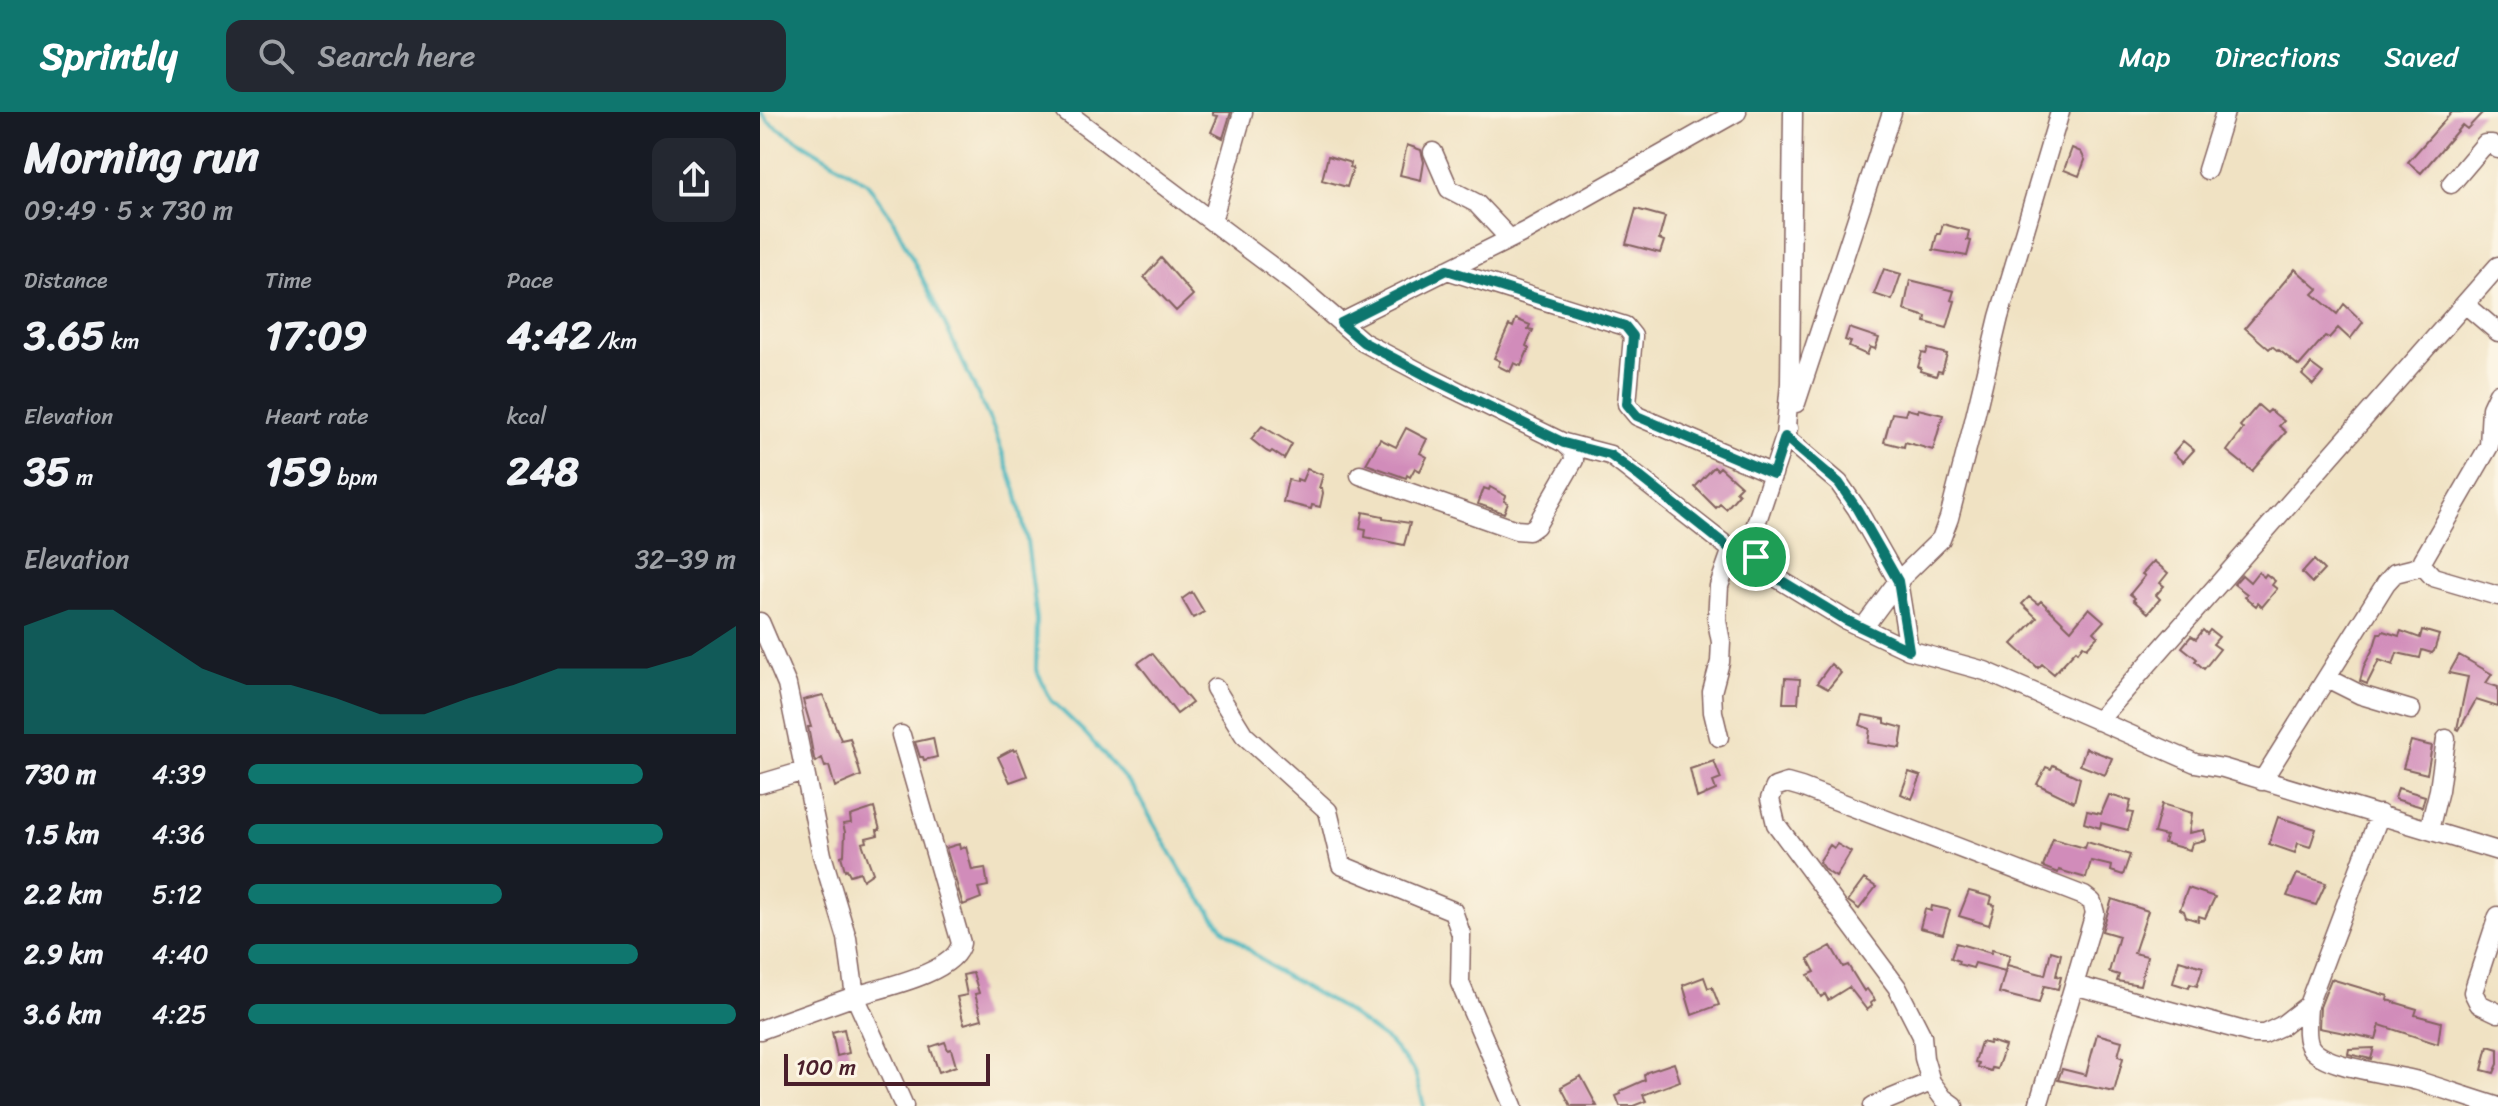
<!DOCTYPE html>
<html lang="en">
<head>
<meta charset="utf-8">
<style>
	:root { --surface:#171b24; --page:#242831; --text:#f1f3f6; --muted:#9ea1a6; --accent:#0f766e }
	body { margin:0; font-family:Sriracha,sans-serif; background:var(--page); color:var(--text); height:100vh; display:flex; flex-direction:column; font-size:30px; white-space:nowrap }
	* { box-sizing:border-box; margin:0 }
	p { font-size:26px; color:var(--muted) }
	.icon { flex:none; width:44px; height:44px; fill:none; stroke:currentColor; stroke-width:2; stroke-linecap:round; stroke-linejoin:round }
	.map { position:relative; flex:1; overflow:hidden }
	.details { display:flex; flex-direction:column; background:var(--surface); width:760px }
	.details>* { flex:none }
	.scale { position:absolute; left:24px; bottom:20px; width:206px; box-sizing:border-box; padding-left:8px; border:4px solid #4a1f2b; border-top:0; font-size:22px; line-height:28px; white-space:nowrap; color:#4a1f2b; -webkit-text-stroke:6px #fcf5e5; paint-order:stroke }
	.pin { position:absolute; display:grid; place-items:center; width:68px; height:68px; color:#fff; margin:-34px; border:4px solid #fff; border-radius:50%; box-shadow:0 2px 8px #0007 }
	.round { display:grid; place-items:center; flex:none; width:84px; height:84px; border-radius:16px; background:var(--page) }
	.head { display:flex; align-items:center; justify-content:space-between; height:136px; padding:0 24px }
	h1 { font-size:44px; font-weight:700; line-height:60px }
	.stats { display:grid; grid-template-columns:repeat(3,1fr); gap:12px; height:136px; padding:8px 24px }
	.stats div { display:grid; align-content:center }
	.stats b { font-size:40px; font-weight:700 }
	.stats small { font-size:22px; font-weight:400 }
	.stats p { font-size:22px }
	.chart { height:224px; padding:16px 24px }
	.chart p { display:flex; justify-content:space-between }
	.chart svg { width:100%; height:144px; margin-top:8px; fill:var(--accent); opacity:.7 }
	ul { padding:0 24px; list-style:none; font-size:26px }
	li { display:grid; grid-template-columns:128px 96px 1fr; align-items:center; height:60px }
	li i { height:20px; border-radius:10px; background:var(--accent) }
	header { display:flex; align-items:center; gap:48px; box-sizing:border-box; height:112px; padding:0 40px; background:var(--accent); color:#fff }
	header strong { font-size:38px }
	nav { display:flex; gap:44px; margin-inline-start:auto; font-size:28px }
	.search { width:560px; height:72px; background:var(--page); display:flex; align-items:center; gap:20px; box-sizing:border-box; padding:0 28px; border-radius:16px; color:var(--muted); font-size:30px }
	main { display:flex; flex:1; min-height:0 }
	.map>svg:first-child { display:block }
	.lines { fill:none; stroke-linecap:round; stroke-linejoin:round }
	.stream { stroke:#47b6be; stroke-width:4 }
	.building { fill:#d18cba }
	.minor-casing { stroke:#846360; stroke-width:21 }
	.minor { stroke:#fff; stroke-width:18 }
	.route-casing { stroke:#fff; stroke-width:16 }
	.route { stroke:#0f766e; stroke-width:10 }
</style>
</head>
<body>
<header>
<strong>Sprintly</strong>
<div class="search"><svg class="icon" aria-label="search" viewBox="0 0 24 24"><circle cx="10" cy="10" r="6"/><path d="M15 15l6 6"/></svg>Search here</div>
<nav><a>Map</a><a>Directions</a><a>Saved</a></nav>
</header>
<main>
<section class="details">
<div class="head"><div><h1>Morning run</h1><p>09:49 · 5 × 730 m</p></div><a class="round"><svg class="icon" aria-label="share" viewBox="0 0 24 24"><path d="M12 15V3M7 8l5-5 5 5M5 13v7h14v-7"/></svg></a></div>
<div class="stats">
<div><p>Distance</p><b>3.65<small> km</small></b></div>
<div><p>Time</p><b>17:09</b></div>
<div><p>Pace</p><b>4:42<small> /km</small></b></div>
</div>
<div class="stats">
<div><p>Elevation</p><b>35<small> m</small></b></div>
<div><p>Heart rate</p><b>159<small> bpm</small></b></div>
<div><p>kcal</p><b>248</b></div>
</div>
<div class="chart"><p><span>Elevation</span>32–39 m</p>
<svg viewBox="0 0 160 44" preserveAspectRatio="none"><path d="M0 44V11L10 6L20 6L30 15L40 24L50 29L60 29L70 33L80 38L90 38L100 33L110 29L120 24L130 24L140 24L150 20L160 11V44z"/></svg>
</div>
<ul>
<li><b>730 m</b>4:39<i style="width:81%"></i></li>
<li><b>1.5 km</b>4:36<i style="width:85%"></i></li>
<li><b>2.2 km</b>5:12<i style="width:52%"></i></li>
<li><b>2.9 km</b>4:40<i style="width:80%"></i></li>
<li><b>3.6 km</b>4:25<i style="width:100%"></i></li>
</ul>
</section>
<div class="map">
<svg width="1738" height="994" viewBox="0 0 1738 994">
	<rect width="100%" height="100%" fill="#fcf5e5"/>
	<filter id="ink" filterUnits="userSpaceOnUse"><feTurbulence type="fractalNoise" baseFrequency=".0125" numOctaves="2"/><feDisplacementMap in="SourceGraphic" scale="16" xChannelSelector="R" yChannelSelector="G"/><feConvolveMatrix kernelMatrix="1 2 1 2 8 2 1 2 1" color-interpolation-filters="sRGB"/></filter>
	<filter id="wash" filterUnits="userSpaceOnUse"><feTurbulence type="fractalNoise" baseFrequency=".006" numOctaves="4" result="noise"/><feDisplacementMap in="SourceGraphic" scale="32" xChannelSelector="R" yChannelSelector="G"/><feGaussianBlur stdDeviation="1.8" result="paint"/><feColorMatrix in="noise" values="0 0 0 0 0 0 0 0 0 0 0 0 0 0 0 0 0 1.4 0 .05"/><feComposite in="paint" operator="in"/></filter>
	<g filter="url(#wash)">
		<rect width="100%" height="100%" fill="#f0e2c3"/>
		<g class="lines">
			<path class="stream" d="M0 0 10 11 107 71 132 106 182 206 234 317 256 379 267 429 277 508 276 558 291 588 325 621 374 677 423 762 464 818 515 858 585 898 629 930 655 960 664 994"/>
		</g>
		<g id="blocks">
			<path class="building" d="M453 0H471L463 26 451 20 458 4 453 3Z
				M1692 0H1723L1707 17 1702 13 1661 61 1648 50Z
				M647 33 661 38 664 50 661 68 640 63Z
				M1312 36 1321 40 1325 48 1319 64 1304 58Z
				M568 44 591 51 590 55 593 56 587 75 562 68Z
				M876 97 905 105 899 127 904 129 900 141 866 132Z
				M1183 112 1209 119 1207 128 1211 129 1207 144 1173 138 1177 122H1180Z
				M401 146 433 183 416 199 384 165Z
				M1124 157 1141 162 1132 188 1114 182Z
				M1535 157 1558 177 1553 182 1577 202 1584 192 1603 210 1590 227 1578 216 1569 226 1565 224 1539 254 1519 238 1518 239 1512 234 1509 237 1485 216Z
				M1150 168 1194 179 1191 188 1195 189 1187 216 1165 210 1166 205 1144 198Z
				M756 207 770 213 768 217 773 218 766 234 769 236 761 254 754 251 750 260 738 254 740 249 734 246 749 213 753 215Z
				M1089 216 1119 226 1115 237 1110 235 1107 243 1089 235 1091 230 1085 228Z
				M1168 237 1187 242 1182 260 1178 259 1176 264 1160 259 1161 256 1158 255 1162 241 1166 242Z
				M1551 252 1563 261 1553 273 1542 263Z
				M1498 293 1507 301 1510 298 1524 309 1519 314 1526 320 1492 359 1467 339 1483 317 1480 314Z
				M1147 297 1158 300V297L1183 303 1173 338 1145 330 1144 335 1124 330 1132 301 1145 303Z
				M502 314 532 332 524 347 512 339 510 341 506 339 491 327Z
				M646 316 667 327 660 341 667 345 660 359 655 356 650 365 647 363 646 366 606 352 620 327 636 335Z
				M1423 329 1434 338 1423 350 1413 341Z
				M954 355 957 358 960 355 981 374 976 379 979 382 966 397 960 392 956 396 935 375Z
				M547 357 563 363 559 376H562L563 381 560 395 552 393 551 397 523 390 528 368 537 370V367L542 369Z
				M730 375 746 384 744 389 748 391 744 401 718 392 724 376 729 378Z
				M603 400 623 404V407L650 411 644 433 605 425 606 417 600 416Z
				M1554 448 1564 458 1552 471 1542 461Z
				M1394 449 1408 461 1400 471 1404 474 1396 483 1400 487 1388 501 1373 488 1375 486 1370 482 1385 464 1382 462Z
				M1498 460 1504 465 1506 462 1515 469 1512 473 1517 477 1502 495 1498 491 1496 494 1485 485 1487 482 1474 472 1482 463 1490 470Z
				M432 480 444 500 433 506 422 487Z
				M1269 485 1278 492 1281 489 1311 518 1329 496 1344 509 1334 520 1338 524 1327 536 1323 533 1318 540 1316 538 1294 562 1282 552 1278 556 1252 532 1277 506 1262 492Z
				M1443 518 1447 522 1450 518 1459 525 1453 532 1460 537 1444 557 1435 549 1437 547 1422 535 1431 524 1436 527Z
				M1662 518 1679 523 1674 539 1672 541 1662 538 1660 546 1637 541 1633 553 1619 548 1607 572 1600 569 1604 554 1614 535 1618 521H1622L1623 519 1639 524 1641 519 1660 526Z
				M392 541 432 591 417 602 378 551Z
				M1699 543 1732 562 1726 571 1738 575V595L1716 588 1699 618 1697 617 1708 565 1689 561Z
				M1071 552 1081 561 1068 577 1057 571Z
				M1025 566 1040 567 1038 591H1023Z
				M63 583 81 628 90 626 101 664 75 675 69 654 65 655 62 646 56 650 54 647 48 615H51L43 588Z
				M1103 603 1125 607V611L1143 616 1140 636 1108 631 1110 617 1100 613Z
				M173 626 177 645 164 648 163 645H160L155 630Z
				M1651 629 1672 634 1667 662 1643 656Z
				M1326 636 1352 646 1345 663 1320 653Z
				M253 637 254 639 257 638 267 664 250 670 238 645Z
				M954 649 961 667 953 670 956 678 937 686 930 657Z
				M1293 653 1320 666 1314 690 1277 672 1286 655 1291 657Z
				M1149 660 1161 664 1152 687 1141 682Z
				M1638 676 1665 684 1662 695 1635 687Z
				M1349 683 1371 689 1368 700 1373 701 1368 718 1341 711 1340 716 1324 711 1327 699 1341 702Z
				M1402 692 1432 701 1429 721 1444 718 1446 728 1432 731 1430 738 1404 731 1406 724 1394 721Z
				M114 696 120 718H117L118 723 106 726 107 730 102 731 113 761 103 768 100 760 90 763 87 757 85 758 81 744 84 743 85 720 83 712 91 711 90 704Z
				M1518 705 1556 717 1550 735 1538 731 1535 741 1509 732Z
				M1293 727 1325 736 1327 730 1370 743 1363 763 1351 759 1352 754 1331 749 1326 766 1299 758 1298 761 1283 755Z
				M199 732 200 737 206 735 212 758 225 756 228 774 218 776 221 786 203 793 186 736Z
				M1077 732 1091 740 1076 765 1065 758 1059 750 1070 733 1074 736Z
				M1537 762 1566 771 1556 793 1527 784Z
				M1104 767 1116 775 1099 797 1088 789Z
				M1428 776 1455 785 1445 806 1439 804 1438 809 1426 805 1424 799 1420 797Z
				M1209 779 1232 785 1230 792 1235 793 1229 813 1199 804Z
				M1352 787 1388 799 1374 841 1387 844 1380 873 1357 869 1359 863 1349 860 1359 824 1342 819Z
				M1172 794 1190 798 1183 822 1160 816 1165 797 1171 799Z
				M1196 831 1231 841 1232 838 1250 843 1245 859 1215 851 1213 856 1198 852 1199 849 1191 846Z
				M1071 834 1083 855 1088 853 1104 879 1107 877 1115 888 1111 891 1112 894 1107 898 1089 875 1068 888 1065 882 1061 885 1048 863 1055 860 1048 847Z
				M1291 839 1301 842 1296 864 1301 865 1298 877 1284 874 1279 891 1239 881 1247 853 1285 863Z
				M1419 848 1443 855 1437 874 1430 872 1429 876 1413 871Z
				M213 861 219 881 215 882 222 907 204 912 197 885 207 883 203 863Z
				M944 865 948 876 952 875 959 893 932 903 923 873Z
				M1571 867 1628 884 1627 888 1657 897 1655 903 1681 910 1678 932 1620 913 1616 927 1559 916 1560 895Z
				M84 917 89 941 77 944 72 920Z
				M1337 922 1362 929 1358 944 1363 946 1354 980 1298 968 1302 957 1326 963Z
				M1230 929 1245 934 1237 957 1232 956 1231 959 1218 955 1219 951 1215 950 1221 930 1229 932Z
				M185 930 188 938 191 937 196 954 179 960 170 935Z
				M1728 934 1738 937V952L1734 961 1722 958Z
				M1614 936 1611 947 1588 942 1589 937Z
				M914 951 920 969 883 983 886 989 873 994H860L856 984 861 982 860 979 885 968 884 963 887 960Z
				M821 964 837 994H811L801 975Z"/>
		</g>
	</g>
	<g filter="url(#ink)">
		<use href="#blocks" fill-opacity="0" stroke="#846360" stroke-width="2"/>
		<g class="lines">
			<g class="minor-casing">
				<path id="minor" d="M306 0 538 174 603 230 671 266 804 331 813 339 814 348 776 414 769 419 756 418 600 363
					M1033 0 1030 271 1025 325 996 412V445L1017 466 1086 508 1149 538 1225 559 1435 651 1463 656 1738 739
					M673 40 689 77 716 91 750 127
					M1447 58 1465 0
					M1691 72 1725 32H1732L1738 37
					M452 109 483 0
					M687 158 865 214 873 224 867 292 877 304 1013 362
					M1705 192 1738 220
					M581 211 766 119 977 0
					M1738 281 1731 296 1729 334 1663 448V454L1673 465 1738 484
					M1036 291 1132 0
					M1028 316 1025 325 1079 371 1097 397 1138 469 1149 538
					M804 331 850 343 968 435 996 445
					M0 510 27 573 62 743 87 826 95 884 0 918
					M1103 516 1138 469 1181 427 1189 406 1213 313 1239 205 1300 0
					M1567 566 1601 583 1651 598
					M455 576 484 623 568 699 581 753 693 799 701 822 700 871 753 994
					M1338 609 1738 154
					M141 623 201 831C196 861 121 876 95 884L144 994
					M959 625 953 600 952 580 960 550 961 530 957 509 959 474 972 437
					M1502 669 1626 471 1635 461 1663 454
					M0 672 44 659
					M1669 718 1679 678 1686 627
					M1738 804 1713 880 1719 892 1738 901
					M1548 893C1548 905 1544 926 1551 936 1565 956 1634 962 1658 969 1684 977 1710 986 1736 994
					M1113 994 1171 970
					M1194 994 1183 986 1171 970 1164 946 1162 924 1137 875 1016 712 1010 687 1015 675 1027 671 1041 675 1324 784 1332 790 1335 801 1314 873 1495 922H1504L1521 914 1548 893 1620 702
					M1278 994 1314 873"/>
			</g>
			<use href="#minor" class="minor"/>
		</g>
	</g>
	<g class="lines" filter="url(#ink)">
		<g class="route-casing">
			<path id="route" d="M687 158 865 214 873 224 867 292 877 304 1013 362 1025 325 1079 371 1097 397 1138 469 1149 538 1086 508 1017 466 996 445 968 435 880 365 850 343 804 331 671 266 603 230 581 211Z"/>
		</g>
		<use href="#route" class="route"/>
	</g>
</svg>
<div class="scale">100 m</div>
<div class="pin" style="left:996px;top:445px;background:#1e9e55"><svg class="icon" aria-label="arrive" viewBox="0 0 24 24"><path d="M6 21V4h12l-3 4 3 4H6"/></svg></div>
</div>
</main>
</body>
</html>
